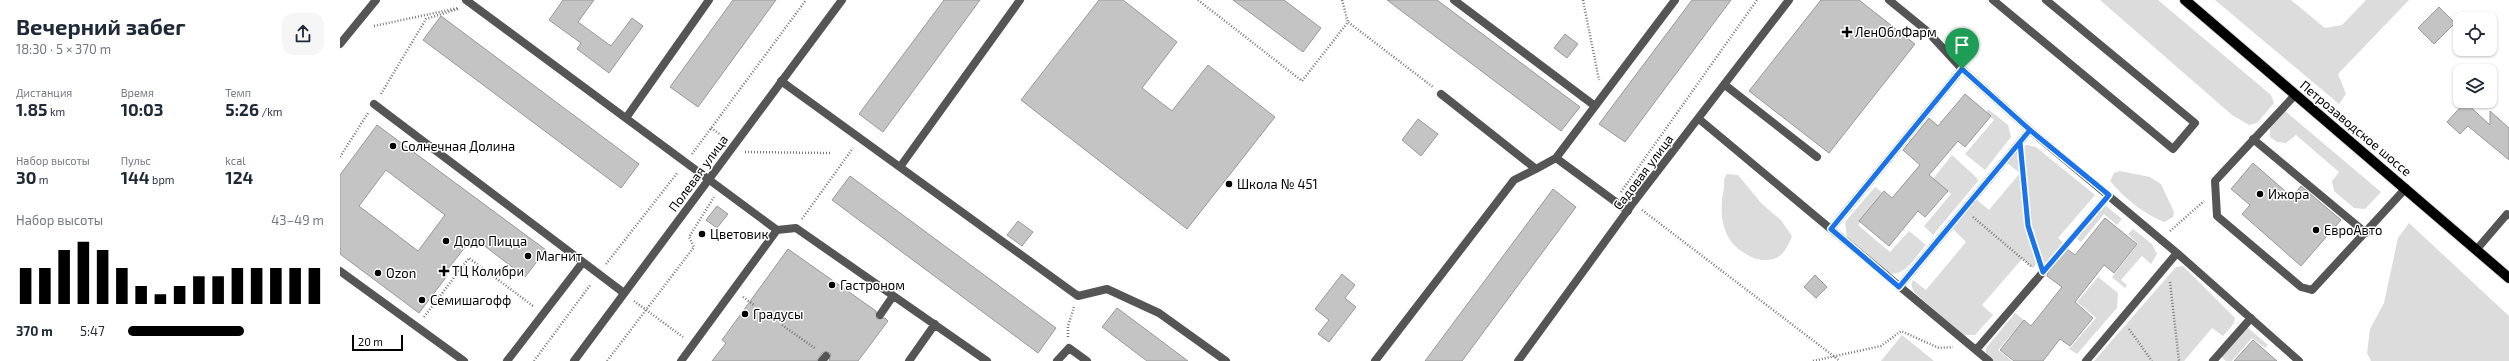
<!DOCTYPE html>
<html lang="ru">
<head>
<meta charset="utf-8">
<style>
	:root { --surface:#fff; --page:#f6f6f7; --text:#1f2937; --muted:#747a83; --accent:#000 }
	body { margin:0; font-family:"Exo 2",sans-serif; background:var(--page); color:var(--text); height:100vh; display:flex; flex-direction:column; font-size:15px; white-space:nowrap }
	* { box-sizing:border-box; margin:0 }
	p { font-size:13px; color:var(--muted) }
	.icon { flex:none; width:22px; height:22px; fill:none; stroke:currentColor; stroke-width:2; stroke-linecap:round; stroke-linejoin:round }
	.map { position:relative; flex:1; overflow:hidden }
	.drawer { display:flex; flex-direction:column; background:var(--surface); width:340px }
	.drawer>* { flex:none }
	.controls { position:absolute; left:2113px; top:12px; display:grid; gap:8px }
	.controls a { display:grid; place-items:center; width:44px; height:44px; border-radius:8px; background:var(--surface); box-shadow:0 1px 3px #0004; font-size:20px }
	.scale { position:absolute; left:12px; bottom:10px; width:51px; box-sizing:border-box; padding-left:4px; border:2px solid #000; border-top:0; font-size:11px; line-height:14px; white-space:nowrap; color:#000; -webkit-text-stroke:3px #fff; paint-order:stroke }
	.pin { position:absolute; display:grid; place-items:center; width:34px; height:34px; color:#fff; margin:-41px -17px; border-radius:50% 50% 50% 0; rotate:-45deg; box-shadow:0 0 4px #0007 }
	.pin .icon { rotate:45deg }
	.round { display:grid; place-items:center; flex:none; width:42px; height:42px; border-radius:12px; background:var(--page) }
	.headline { display:flex; align-items:center; justify-content:space-between; height:68px; padding:0 16px }
	h1 { font-size:22px; font-weight:700; line-height:30px }
	.metrics { display:grid; grid-template-columns:repeat(3,1fr); gap:6px; height:68px; padding:4px 16px }
	.metrics div { display:grid; align-content:center }
	.metrics b { font-size:17px; font-weight:700 }
	.metrics small { font-size:11px; font-weight:400 }
	.metrics p { font-size:11px }
	.chart { height:112px; padding:8px 16px }
	.chart p { display:flex; justify-content:space-between }
	.chart svg { width:100%; height:72px; margin-top:4px; stroke:var(--accent); stroke-width:6 }
	ul { padding:0 16px; list-style:none; font-size:13px }
	li { display:grid; grid-template-columns:64px 48px 1fr; align-items:center; height:30px }
	li i { height:10px; border-radius:5px; background:var(--accent) }
	main { display:flex; flex:1; min-height:0 }
	.map>svg:first-child { display:block }
	.green { fill:#dcdcdc }
	.building { fill:#c4c4c4; stroke:#999; fill-rule:evenodd }
	.lines { fill:none; stroke-linecap:round; stroke-linejoin:round }
	.primary-casing { stroke:#dbdbdb; stroke-width:12 }
	.path { stroke:#777; stroke-width:2.5; stroke-dasharray:1 2; stroke-linecap:butt }
	.service { stroke:#555; stroke-width:8 }
	.minor { stroke:#555; stroke-width:8 }
	.tertiary { stroke:#555; stroke-width:8 }
	.primary { stroke:#000; stroke-width:10 }
	.route-casing { stroke:#fff; stroke-width:8 }
	.route { stroke:#1a73e8; stroke-width:5 }
	.poi-dot { fill:#000; stroke:#fff; stroke-width:1.5 }
	.labels { text-anchor:middle; stroke-width:3; stroke-linejoin:round; paint-order:stroke }
	.poi-label { font-size:13px; fill:#000; stroke:#fff; text-anchor:start }
	.street-label { font-size:13px; fill:#000; stroke:#fff }
</style>
</head>
<body>
<main>
<section class="drawer">
<div class="headline"><div><h1>Вечерний забег</h1><p>18:30 · 5 × 370 m</p></div><a class="round"><svg class="icon" aria-label="share" viewBox="0 0 24 24"><path d="M12 15V3M7 8l5-5 5 5M5 13v7h14v-7"/></svg></a></div>
<div class="metrics">
<div><p>Дистанция</p><b>1.85<small> km</small></b></div>
<div><p>Время</p><b>10:03</b></div>
<div><p>Темп</p><b>5:26<small> /km</small></b></div>
</div>
<div class="metrics">
<div><p>Набор высоты</p><b>30<small> m</small></b></div>
<div><p>Пульс</p><b>144<small> bpm</small></b></div>
<div><p>kcal</p><b>124</b></div>
</div>
<div class="chart"><p><span>Набор высоты</span>43–49 m</p>
<svg viewBox="0 0 160 44" preserveAspectRatio="none"><path d="M5 44V22M15 44V22M25 44V11M35 44V6M45 44V11M55 44V22M65 44V33M75 44V38M85 44V33M95 44V27M105 44V27M115 44V22M125 44V22M135 44V22M145 44V22M155 44V22"/></svg>
</div>
<ul>
<li><b>370 m</b>5:47<i style="width:59%"></i></li>
</ul>
</section>
<div class="map">
<svg width="2169" height="361" viewBox="0 0 2169 361">
	<rect width="100%" height="100%" fill="#fff"/>
	<path class="green" d="M1760 0H1818L1931 95 1934 103 1917 123 1909 125 1892 115Z
		M1875 0H1951L1985 28 2002 25 2026 0H2069L1998 74 2006 94 1999 104Z
		M1648 109 1668 125 1671 137 1645 170 1625 154 1654 120 1646 113Z
		M1945 111 2041 192 2025 209 2014 208 1994 191 1992 181 1999 172 1956 135 1946 143 1937 142 1930 137V128Z
		M1688 145 1696 147 1755 195 1718 238 1724 243 1701 269 1696 264 1693 268 1682 259 1642 305 1653 315 1635 335H1623L1575 293C1572 288 1570 285 1573 280L1586 290 1626 242 1613 229 1637 200 1649 210 1680 173 1667 163 1681 146Z
		M1612 155 1637 178 1638 181 1593 235 1584 226 1611 194 1593 179Z
		M1780 171 1810 177 1821 184 1834 212 1833 217 1824 222C1804 214 1784 198 1770 181L1774 173Z
		M1387 174 1398 175 1422 204 1441 220 1452 236C1446 250 1442 260 1425 260 1416 260 1410 257 1403 252 1385 241 1380 220 1382 200 1383 192 1385 187 1384 179Z
		M1535 187 1544 194 1518 225 1550 252 1569 231 1586 245C1575 257 1565 278 1547 273L1507 237 1505 222Z
		M1759 200 1782 219 1777 225 1764 214 1741 242 1731 233Z
		M2069 223 2169 316V361H2031L2027 353 2030 329 2044 303 2058 238Z
		M1793 229 1812 244 1817 254 1811 264 1802 256 1781 280 1787 285 1785 288 1772 277 1798 244 1788 234Z
		M1843 266 1895 318 1894 323 1883 336 1872 328 1844 361H1754L1836 267Z
		M1758 277 1778 293 1777 308 1737 354 1729 349 1756 318 1737 302Z
		M1675 313 1684 320 1658 350 1672 361H1651L1646 356V348Z
		M1907 327 1928 345 1925 348 1912 338 1892 361H1886L1881 357Z
		M1562 335 1594 361H1541Z"/>
	<path class="building" d="M223 0H254L238 22 271 46 292 18 303 26 269 73 237 49 241 43 209 20Z
		M393 0H436L358 107 330 87Z
		M604 0H640L543 132 519 114Z
		M759 0H783L837 42 802 88 832 111 868 65 935 117 847 229 681 100Z
		M893 0H944L981 28 963 52Z
		M1047 0H1097L1240 107 1221 131Z
		M1352 0H1391L1285 142 1259 124Z
		M1481 0H1519L1575 44 1489 153 1409 91Z
		M2099 7 2115 23 2094 44 2078 28Z
		M101 16 299 164 281 188 83 40Z
		M1225 34 1238 44 1227 58 1214 48Z
		M1625 94 1651 116 1625 147 1618 141 1589 175 1608 191 1585 217 1578 211 1549 246 1519 221 1544 191 1552 198 1580 165 1563 150 1589 118 1598 126Z
		M2125 102 2150 125V111L2169 128V160L2128 126 2120 134 2107 122Z
		M1078 119 1098 134 1081 156 1062 140Z
		M37 125 206 250 185 277 133 237 104 274 107 276 79 313 0 254V175ZM46 170 105 215 78 251 19 206Z
		M1913 163 1952 197 1961 186 2001 220 1961 266 1902 214 1910 205 1891 189Z
		M510 176 716 328 698 353 492 200Z
		M1213 189 1236 207 1122 361H1085Z
		M377 206 388 214 377 228 366 220Z
		M1765 218 1797 244 1774 273 1764 265 1735 302 1753 318 1730 346 1720 339 1703 361H1674L1660 350 1684 320 1691 326 1722 287 1707 276 1708 272 1727 249 1735 255Z
		M678 221 693 232 682 246 667 235Z
		M448 249 536 311 537 319 545 318 548 321 518 361H489L491 354 486 351 482 353 477 361H372L386 343 382 340Z
		M1002 274 1015 285 1005 298 1016 307 989 342 978 334 989 320 975 309Z
		M1475 275 1487 287 1476 298 1464 287Z
		M777 308 804 328 848 361H807L762 327Z
		M1913 340 1937 361H1894Z"/>
	<g class="lines">
		<g class="primary-casing">
			<path id="primary" d="M1845 0 2169 278"/>
		</g>
		<path class="path" d="M858 0 962 81 1008 22 1093 87
			M1002 0 1008 22
			M1243 0 1259 80
			M34 26 118 8
			M41 94 86 19 118 9
			M371 128 381 135
			M405 152 490 153
			M352 154 466 0
			M0 157 28 113
			M1682 159 1688 226 1700 262
			M1281 192 1417 0
			M1302 210 1500 361
			M1633 217 1692 267
			M462 219 513 148
			M1830 231 1864 201
			M1710 263 1761 205
			M266 264 338 172
			M1830 282 1839 361
			M403 297 414 305
			M294 301 343 337
			M84 317 129 258 193 306
			M442 325 476 349
			M1789 329 1812 361
			M728 337V326L734 307
			M194 361 251 284
			M267 361 354 247 349 237 374 197
			M1473 361 1541 346 1561 331 1599 348 1613 347"/>
		<path class="service" d="M126 0 437 230 456 228 647 361
			M1114 0 1255 106
			M1549 0 1587 31 1622 69 1690 130 1837 253 1959 361
			M1653 0 1833 149 1855 123 1706 0
			M0 44 36 0
			M441 81 738 296 767 289 819 313 886 361
			M1385 85 1477 157
			M1101 94 1196 169 1216 158 1288 211
			M1955 95 1875 181 1877 216 1961 287 1972 290 2066 188
			M34 104 284 293
			M286 118 369 0
			M1359 119 1649 361
			M1913 139 2026 233
			M1216 158 1335 0
			M560 167 680 0
			M1491 229 1622 69
			M2137 249 2167 214 2169 215
			M0 271 124 361
			M1559 287 1690 130
			M540 315 553 296
			M1636 350 1703 272
			M167 361 243 262
			M341 361 437 230
			M482 361 486 356
			M569 361 595 324
			M717 361 729 348 747 361
			M1035 361 1174 180 1196 169
			M1746 361 1837 253
			M1873 361 1911 318"/>
		<path class="minor" d="M1178 361 1293 203 1449 0"/>
		<path class="tertiary" d="M234 361 502 0"/>
		<use href="#primary" class="primary"/>
	</g>
	<g class="lines">
		<g class="route-casing">
			<path id="route" d="M1622 69 1491 229 1559 287 1690 130 1769 195 1703 272 1688 226 1680 142 1690 130 1622 69"/>
		</g>
		<use href="#route" class="route"/>
	</g>
	<g class="poi-dot">
		<path d="M1505 26h4v4h4v4h-4v4h-4v-4h-4v-4h4z"/>
		<circle cx="53" cy="146" r="4"/>
		<circle cx="889" cy="184" r="4"/>
		<circle cx="1920" cy="194" r="4"/>
		<circle cx="1976" cy="230" r="4"/>
		<circle cx="362" cy="234" r="4"/>
		<circle cx="106" cy="241" r="4"/>
		<circle cx="188" cy="256" r="4"/>
		<path d="M102 265h4v4h4v4h-4v4h-4v-4h-4v-4h4z"/>
		<circle cx="38" cy="273" r="4"/>
		<circle cx="492" cy="285" r="4"/>
		<circle cx="82" cy="300" r="4"/>
		<circle cx="405" cy="314" r="4"/>
	</g>
	<g class="labels">
		<g class="poi-label">
			<text x="1515" y="37">ЛенОблФарм</text>
			<text x="61" y="151">Солнечная Долина</text>
			<text x="897" y="189">Школа № 451</text>
			<text x="1928" y="199">Ижора</text>
			<text x="1984" y="235">ЕвроАвто</text>
			<text x="370" y="239">Цветовик</text>
			<text x="114" y="246">Додо Пицца</text>
			<text x="196" y="261">Магнит</text>
			<text x="112" y="276">ТЦ Колибри</text>
			<text x="46" y="278">Ozon</text>
			<text x="500" y="290">Гастроном</text>
			<text x="90" y="305">Семишагофф</text>
			<text x="413" y="319">Градусы</text>
		</g>
		<g class="street-label">
			<text transform="translate(2016 128) rotate(40)" y="5">Петрозаводское шоссе</text>
			<text transform="translate(1303 172) rotate(-53)" y="5">Садовая улица</text>
			<text transform="translate(358 173) rotate(-54)" y="5">Полевая улица</text>
		</g>
	</g>
</svg>
<div class="controls">
<a><svg class="icon" aria-label="locate" viewBox="0 0 24 24"><circle cx="12" cy="12" r="6"/><path d="M12 2v4M12 18v4M2 12h4M18 12h4"/></svg></a>
<a><svg class="icon" aria-label="layers" viewBox="0 0 24 24"><path d="M12 4l9 5-9 5-9-5zM3 14l9 5 9-5"/></svg></a>
</div>
<div class="scale">20 m</div>
<div class="pin" style="left:1622px;top:69px;background:#1e9e55"><svg class="icon" aria-label="arrive" viewBox="0 0 24 24"><path d="M6 21V4h12l-3 4 3 4H6"/></svg></div>
</div>
</main>
</body>
</html>
